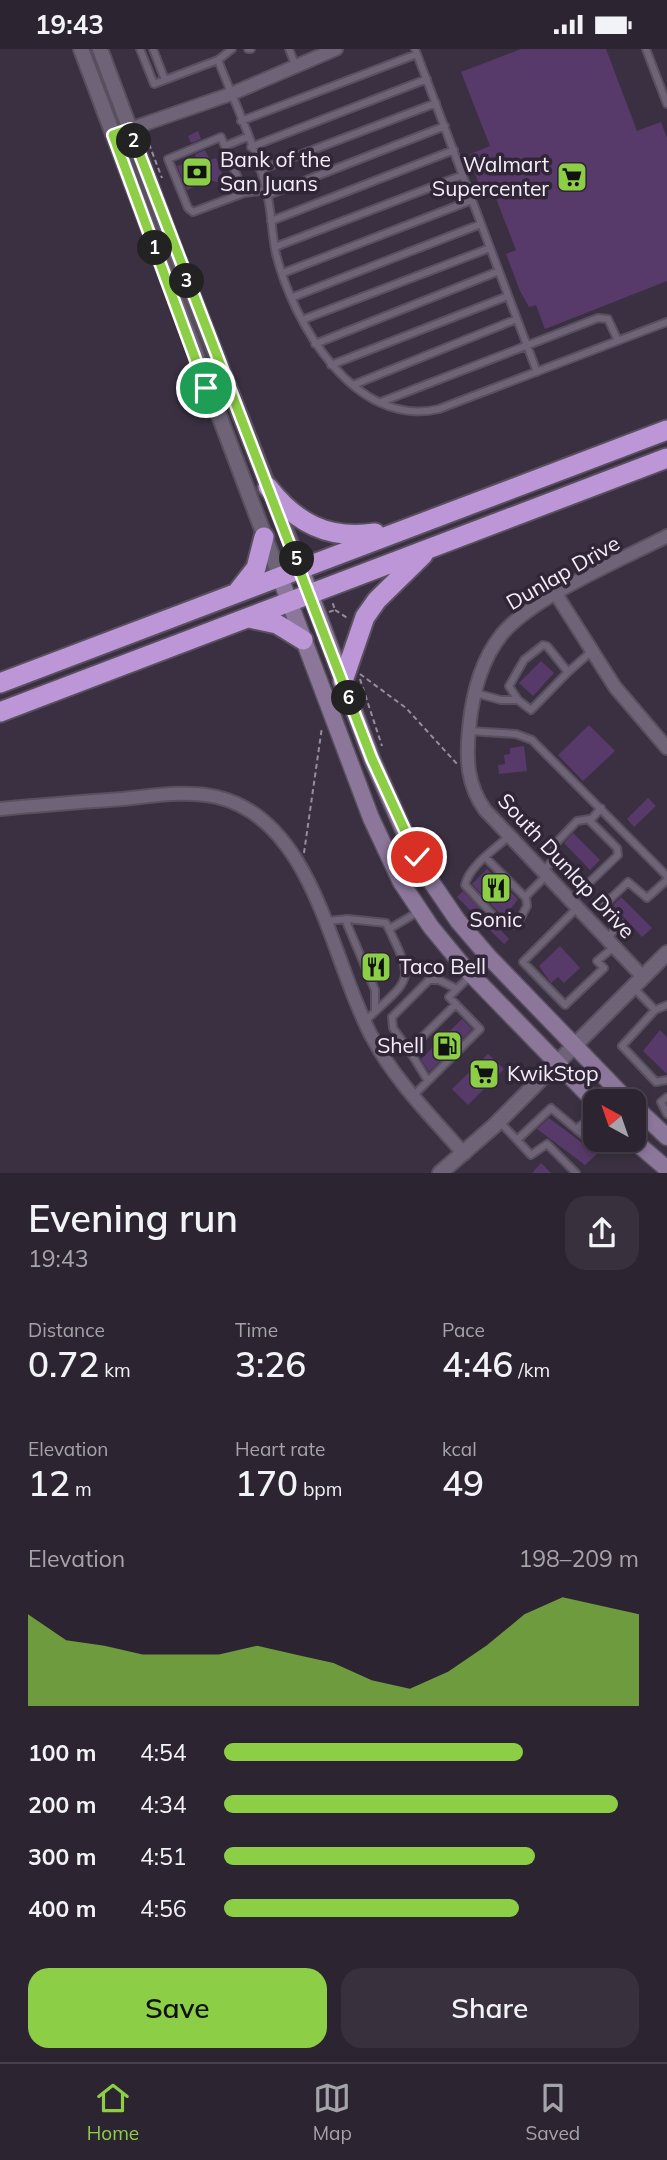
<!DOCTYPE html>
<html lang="en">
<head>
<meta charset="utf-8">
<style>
	:root { --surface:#2c2431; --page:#38303d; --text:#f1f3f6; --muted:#a6a4ab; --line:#48414d; --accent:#8cce45 }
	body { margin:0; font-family:Mulish,sans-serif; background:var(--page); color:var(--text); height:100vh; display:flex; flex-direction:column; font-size:26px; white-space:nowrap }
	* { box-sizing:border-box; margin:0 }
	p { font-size:23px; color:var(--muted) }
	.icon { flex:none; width:38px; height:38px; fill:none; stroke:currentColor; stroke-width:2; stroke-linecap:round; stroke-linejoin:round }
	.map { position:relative; height:1124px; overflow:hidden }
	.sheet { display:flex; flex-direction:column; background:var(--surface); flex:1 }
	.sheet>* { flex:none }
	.needle { width:46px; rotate:320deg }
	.tools { position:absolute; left:583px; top:1040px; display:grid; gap:14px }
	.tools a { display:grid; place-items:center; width:63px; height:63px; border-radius:14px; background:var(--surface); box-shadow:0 4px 10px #0003,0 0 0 2px var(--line); font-size:35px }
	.pin { position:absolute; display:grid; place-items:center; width:60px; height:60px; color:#fff; margin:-30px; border:4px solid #fff; border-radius:50%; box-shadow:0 2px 7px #0007 }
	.km { position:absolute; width:35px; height:35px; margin:-18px; border-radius:50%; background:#222; color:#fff; font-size:19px; line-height:35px; text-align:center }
	.round { display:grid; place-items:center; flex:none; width:74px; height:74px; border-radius:21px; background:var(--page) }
	.head { display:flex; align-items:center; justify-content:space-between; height:119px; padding:0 28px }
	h1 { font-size:38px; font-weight:600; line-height:52px }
	.stats { display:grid; grid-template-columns:repeat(3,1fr); gap:10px; height:119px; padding:7px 28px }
	.stats div { display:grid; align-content:center }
	.stats b { font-size:35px; font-weight:600 }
	.stats small { font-size:19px; font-weight:400 }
	.stats p { font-size:19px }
	.chart { height:196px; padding:14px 28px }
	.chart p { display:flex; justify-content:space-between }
	.chart svg { width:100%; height:126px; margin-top:7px; fill:var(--accent); opacity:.7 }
	.action { display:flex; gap:14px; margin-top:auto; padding:14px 28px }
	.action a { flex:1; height:80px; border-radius:21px; background:var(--accent); color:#111; font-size:28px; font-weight:600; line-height:80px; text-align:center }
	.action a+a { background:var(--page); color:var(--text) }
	ul { padding:0 28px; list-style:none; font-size:23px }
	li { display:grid; grid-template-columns:112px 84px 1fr; align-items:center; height:52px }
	li i { height:18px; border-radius:9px; background:var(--accent) }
	.status { display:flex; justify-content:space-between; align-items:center; height:49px; padding:0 35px; background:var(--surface); direction:ltr }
	.status svg { height:19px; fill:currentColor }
	.tabs { display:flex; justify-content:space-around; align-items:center; height:98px; border-top:2px solid var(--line); background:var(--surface); font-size:19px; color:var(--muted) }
	.tabs a { display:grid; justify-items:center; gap:4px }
	.tabs .on { color:var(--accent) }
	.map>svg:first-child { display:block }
	.building { fill:#573a69 }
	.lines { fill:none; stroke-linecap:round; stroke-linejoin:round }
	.service-casing { stroke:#58505e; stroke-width:10 }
	.minor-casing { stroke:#58505e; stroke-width:16 }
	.tertiary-casing { stroke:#58505e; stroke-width:18 }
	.secondary-casing { stroke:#58505e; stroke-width:19 }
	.trunk-casing { stroke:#58505e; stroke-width:23 }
	.path { stroke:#968d9c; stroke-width:2; stroke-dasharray:5 3.5; stroke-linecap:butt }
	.service { stroke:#6f6477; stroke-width:6 }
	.minor { stroke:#6f6477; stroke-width:12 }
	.tertiary { stroke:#6f6477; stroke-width:14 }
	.secondary { stroke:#8c779b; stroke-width:16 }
	.trunk { stroke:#bc96d6; stroke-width:19 }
	.route-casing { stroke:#fff; stroke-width:14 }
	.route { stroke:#8cce45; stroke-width:9 }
	.labels { text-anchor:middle; stroke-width:7; stroke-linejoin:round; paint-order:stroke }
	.poi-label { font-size:21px; fill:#f4eef9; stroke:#302637; text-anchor:start }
	.street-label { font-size:21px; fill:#f4eef9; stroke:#302637 }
</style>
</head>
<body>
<div class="status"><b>19:43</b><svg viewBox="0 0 49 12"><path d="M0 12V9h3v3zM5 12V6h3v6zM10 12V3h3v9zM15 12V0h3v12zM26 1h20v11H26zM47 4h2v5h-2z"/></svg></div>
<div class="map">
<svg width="667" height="1124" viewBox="0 0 667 1124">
	<rect width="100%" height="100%" fill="#3a3041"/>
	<path class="building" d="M521 0H606L637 82 661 73 667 89V232L545 280 536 256 529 258 520 242 506 205 516 201 493 142 483 146 471 114 470 105 490 97 461 23Z
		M198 82 201 90 191 94 188 87Z
		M205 101 210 111 216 109 223 127 220 134 210 131 187 141 177 117 197 112 195 105Z
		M541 612 554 624 533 647 519 634Z
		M589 676 615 702 583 732 558 706Z
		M524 697 527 722 499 725 498 716 505 715 504 706 510 705V699Z
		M648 749 656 757 634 778 627 770Z
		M573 784 600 811 590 821 564 794Z
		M487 820 518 850 504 869 472 835Z
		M463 842 509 890 504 895 457 848Z
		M621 848 652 879 642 888 613 856Z
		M560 897 580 919 564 934 558 928 551 934 539 917Z
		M375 902 386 928 377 932 366 905Z
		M462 970 472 980 429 1023 421 1010Z
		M660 981 667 988V1025L643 1002Z
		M488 1005 504 1020 468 1056 452 1040Z
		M549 1069 597 1105 585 1116 537 1080Z
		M541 1114 551 1124H532Z"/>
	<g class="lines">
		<g class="service-casing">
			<path id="service" d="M140 0 154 35 218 11C234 52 254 94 265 136 272 159 271 182 276 205 293 273 354 380 439 360L667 273
				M153 0 165 31
				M248 0H251
				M289 0 296 18
				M415 0 537 323
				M646 0 667 55
				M218 11 232 0
				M241 72 417 5
				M225 97 247 88
				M251 98 427 30
				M260 121 436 54
				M244 144 221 88 168 110 188 159 193 163 244 144 267 141
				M268 146 445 77
				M271 172 454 101
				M275 198 463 126
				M283 224 472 151
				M293 248 481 175
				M302 271 490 199
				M315 295 499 222
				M331 316 508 247
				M353 336 517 270
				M381 353 598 269 608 270 618 292
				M475 644 501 651H518L509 637 524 611 543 596 547 597 568 623 592 602
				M518 651 531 661 568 623
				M469 682 516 685 532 691 667 827
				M486 809 526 849 527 857 517 876H502L465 836C469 817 495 800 508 788
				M542 823 557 807
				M586 837 557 807 554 796 577 772 590 770
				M525 848 546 827
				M570 852 618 806 617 799 590 772 601 759
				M577 859 523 913 565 956 604 919 597 912 614 898
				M345 870 375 941V962
				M326 872 348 870 386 874C416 936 412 927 364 973
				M389 880 418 863
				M607 890 620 874 605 855 628 833 647 849 667 831
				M633 938 655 961
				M667 956 655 961 622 997 656 1033 667 1031
				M409 1001 393 979 392 968 429 931H439L457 940
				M428 1032 409 1001 456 955
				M414 1046 480 980 449 948 471 926
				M667 1048 661 1053 667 1065
				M499 1072 517 1091 551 1059 576 1080 595 1066
				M576 1080 600 1099
				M517 1091 531 1106 547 1095 576 1124"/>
		</g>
		<g class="minor-casing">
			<path id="minor" d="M130 80 231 45 336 0
				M556 545 615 638 667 699
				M0 760C40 756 81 753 122 750 153 747 186 741 217 748 315 771 331 913 372 988 395 1032 432 1068 464 1105
				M643 928 485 761C467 736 466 710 469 680 472 647 481 611 502 585 534 547 621 511 667 487"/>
		</g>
		<g class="tertiary-casing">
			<path id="tertiary" d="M81 0 280 528
				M100 0 178 209 301 520
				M440 1124 494 1077 667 904"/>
		</g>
		<g class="secondary-casing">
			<path id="secondary" d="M301 520 372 710 407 789 430 831 458 872 488 907 628 1052
				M280 528 371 769 401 833 431 878 464 918 595 1053
				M634 1057 667 1088
				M632 1090 667 1120"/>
		</g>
		<g class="trunk-casing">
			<path id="trunk" d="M268 438C296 474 328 491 375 484
				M238 542 256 519 264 488
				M249 569 277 575 303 591
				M343 632 365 568 377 551 423 506
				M0 634 667 381
				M0 663 667 409"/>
		</g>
		<path class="path" d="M149 95 162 129
			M335 561 349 570
			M329 563 335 561 332 552
			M360 625 406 659 458 716
			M360 630 382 697
			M304 804 322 678"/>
		<use href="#service" class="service"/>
		<use href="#minor" class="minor"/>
		<use href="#tertiary" class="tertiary"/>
		<use href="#secondary" class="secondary"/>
		<use href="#trunk" class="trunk"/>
	</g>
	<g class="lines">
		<g class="route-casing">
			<path id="route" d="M206 339 113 86 130 80 372 710 417 808"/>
		</g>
		<use href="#route" class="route"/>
	</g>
	<defs>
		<g id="bank-square" transform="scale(1.575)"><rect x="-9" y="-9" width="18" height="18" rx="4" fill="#8cce45" stroke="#302637"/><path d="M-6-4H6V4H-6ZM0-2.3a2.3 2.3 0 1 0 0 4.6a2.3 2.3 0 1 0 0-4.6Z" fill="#111"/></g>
		<g id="supermarket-square" transform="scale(1.575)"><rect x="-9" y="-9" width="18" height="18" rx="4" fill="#8cce45" stroke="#302637"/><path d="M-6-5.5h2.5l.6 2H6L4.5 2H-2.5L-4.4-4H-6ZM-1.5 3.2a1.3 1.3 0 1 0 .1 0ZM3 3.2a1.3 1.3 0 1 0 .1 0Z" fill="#111"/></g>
		<g id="restaurant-square" transform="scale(1.575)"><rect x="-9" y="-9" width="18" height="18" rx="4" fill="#8cce45" stroke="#302637"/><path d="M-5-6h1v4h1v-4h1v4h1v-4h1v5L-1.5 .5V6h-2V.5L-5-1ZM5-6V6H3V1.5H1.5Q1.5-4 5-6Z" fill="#111"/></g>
		<g id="fuel-square" transform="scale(1.575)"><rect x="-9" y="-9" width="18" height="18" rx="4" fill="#8cce45" stroke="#302637"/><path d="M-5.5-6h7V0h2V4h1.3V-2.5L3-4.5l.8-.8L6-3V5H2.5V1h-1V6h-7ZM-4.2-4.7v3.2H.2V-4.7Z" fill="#111"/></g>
	</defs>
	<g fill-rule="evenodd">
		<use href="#bank-square" x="197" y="123"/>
		<use href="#supermarket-square" x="572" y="128"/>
		<use href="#restaurant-square" x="496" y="839"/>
		<use href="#restaurant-square" x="376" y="918"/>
		<use href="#fuel-square" x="447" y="997"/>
		<use href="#supermarket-square" x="484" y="1025"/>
	</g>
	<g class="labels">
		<g class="poi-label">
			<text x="220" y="118">Bank of the<tspan x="220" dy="24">San Juans</tspan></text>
			<text x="549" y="123" text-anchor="end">Walmart<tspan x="549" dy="24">Supercenter</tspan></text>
			<text x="496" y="878" text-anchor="middle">Sonic</text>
			<text x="399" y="925">Taco Bell</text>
			<text x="424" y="1004" text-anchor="end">Shell</text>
			<text x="507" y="1032">KwikStop</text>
		</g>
		<g class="street-label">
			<text transform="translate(563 524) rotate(-30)" y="7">Dunlap Drive</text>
			<text transform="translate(566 817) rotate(47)" y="7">South Dunlap Drive</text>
		</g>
	</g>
</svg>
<div class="tools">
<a><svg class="needle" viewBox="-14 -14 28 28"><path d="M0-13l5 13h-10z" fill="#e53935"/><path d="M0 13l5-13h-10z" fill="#a6a4ab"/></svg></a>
</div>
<div class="pin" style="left:206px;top:339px;background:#1e9e55"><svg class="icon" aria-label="arrive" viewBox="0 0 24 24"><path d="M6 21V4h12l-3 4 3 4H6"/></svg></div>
<div class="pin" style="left:417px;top:808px;background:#d93025"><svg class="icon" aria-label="check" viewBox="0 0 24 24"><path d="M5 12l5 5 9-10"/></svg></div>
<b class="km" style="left:155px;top:199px">1</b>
<b class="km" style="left:134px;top:92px">2</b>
<b class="km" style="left:187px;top:232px">3</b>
<b class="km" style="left:297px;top:510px">5</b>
<b class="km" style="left:349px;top:649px">6</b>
</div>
<section class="sheet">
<div class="head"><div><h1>Evening run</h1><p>19:43</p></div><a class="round"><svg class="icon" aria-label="share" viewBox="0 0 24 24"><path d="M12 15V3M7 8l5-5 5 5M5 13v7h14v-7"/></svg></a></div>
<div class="stats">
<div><p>Distance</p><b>0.72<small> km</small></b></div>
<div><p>Time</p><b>3:26</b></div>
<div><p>Pace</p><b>4:46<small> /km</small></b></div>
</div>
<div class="stats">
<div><p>Elevation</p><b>12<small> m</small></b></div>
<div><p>Heart rate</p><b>170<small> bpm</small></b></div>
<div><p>kcal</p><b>49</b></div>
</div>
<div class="chart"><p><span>Elevation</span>198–209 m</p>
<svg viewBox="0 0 160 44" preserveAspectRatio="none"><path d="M0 44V12L10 21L20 23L30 26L40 26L50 26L60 23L70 26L80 29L90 35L100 38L110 32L120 23L130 12L140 6L150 9L160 12V44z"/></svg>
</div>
<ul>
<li><b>100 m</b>4:54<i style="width:72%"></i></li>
<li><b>200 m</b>4:34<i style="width:95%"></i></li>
<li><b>300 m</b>4:51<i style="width:75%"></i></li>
<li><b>400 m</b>4:56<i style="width:71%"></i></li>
</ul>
<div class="action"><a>Save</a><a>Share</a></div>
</section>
<nav class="tabs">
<a class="on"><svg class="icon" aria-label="home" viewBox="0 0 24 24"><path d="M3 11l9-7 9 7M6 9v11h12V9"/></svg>Home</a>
<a><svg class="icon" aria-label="map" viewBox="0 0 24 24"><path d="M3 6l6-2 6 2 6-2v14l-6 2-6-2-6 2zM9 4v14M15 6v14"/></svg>Map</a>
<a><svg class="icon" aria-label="saved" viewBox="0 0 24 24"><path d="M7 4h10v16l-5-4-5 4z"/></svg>Saved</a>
</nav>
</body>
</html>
